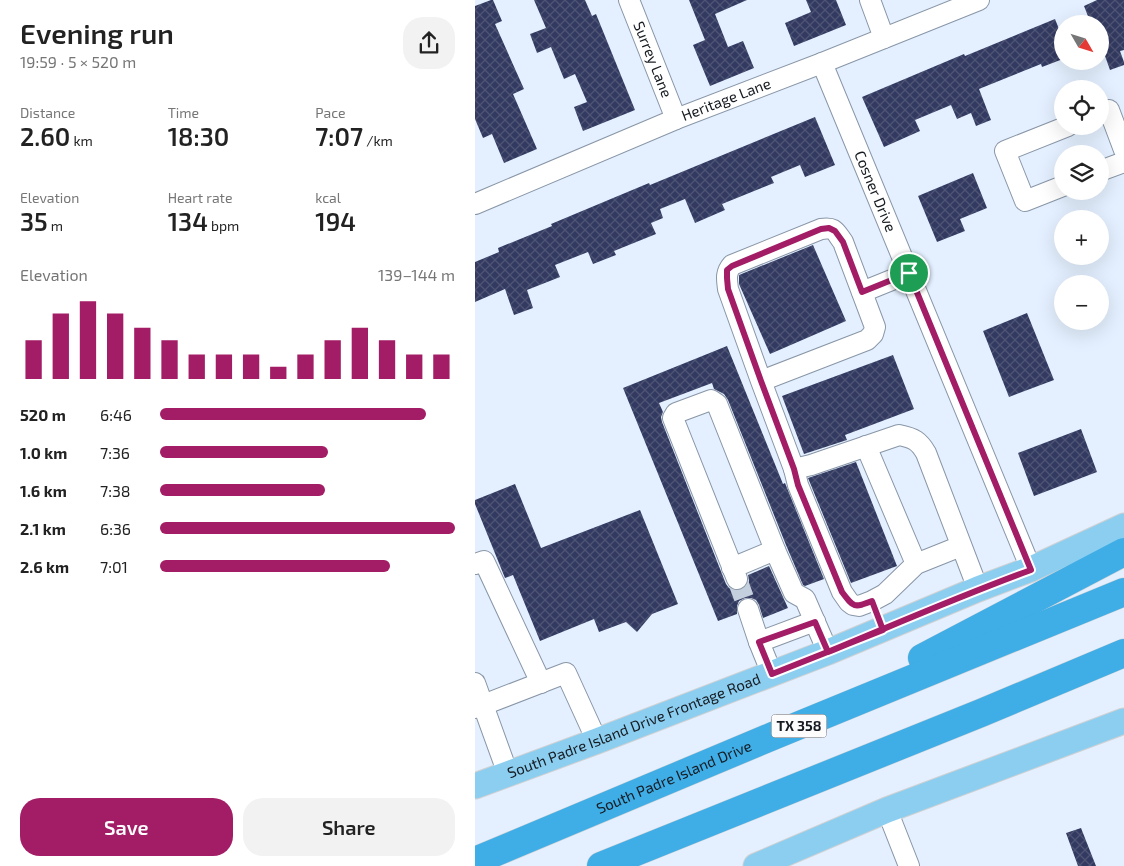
<!DOCTYPE html>
<html lang="en">
<head>
<meta charset="utf-8">
<style>
	:root { --surface:#fff; --page:#f2f2f2; --text:#222; --muted:#767676; --accent:#a31c66 }
	body { margin:0; font-family:"Exo 2",sans-serif; background:var(--page); color:var(--text); height:100vh; display:flex; flex-direction:column; font-size:19px; white-space:nowrap }
	* { box-sizing:border-box; margin:0 }
	p { font-size:16px; color:var(--muted) }
	.icon { flex:none; width:28px; height:28px; fill:none; stroke:currentColor; stroke-width:2; stroke-linecap:round; stroke-linejoin:round }
	.map { position:relative; flex:1; overflow:hidden }
	.details { display:flex; flex-direction:column; background:var(--surface); width:475px }
	.details>* { flex:none }
	.needle { width:32px; rotate:129deg }
	.tools { position:absolute; left:579px; top:15px; display:grid; gap:10px }
	.tools a { display:grid; place-items:center; width:55px; height:55px; border-radius:50%; background:var(--surface); box-shadow:0 5px 20px #0002; font-size:25px }
	.pin { position:absolute; display:grid; place-items:center; width:42px; height:42px; color:#fff; margin:-21px; border:2px solid #fff; border-radius:50%; box-shadow:0 1px 5px #0007 }
	.round { display:grid; place-items:center; flex:none; width:52px; height:52px; border-radius:20px; background:var(--page) }
	.head { display:flex; align-items:center; justify-content:space-between; height:85px; padding:0 20px }
	h1 { font-size:28px; font-weight:600; line-height:38px }
	.stats { display:grid; grid-template-columns:repeat(3,1fr); gap:8px; height:85px; padding:5px 20px }
	.stats div { display:grid; align-content:center }
	.stats b { font-size:25px; font-weight:600 }
	.stats small { font-size:14px; font-weight:400 }
	.stats p { font-size:14px }
	.chart { height:140px; padding:10px 20px }
	.chart p { display:flex; justify-content:space-between }
	.chart svg { width:100%; height:90px; margin-top:5px; stroke:var(--accent); stroke-width:6 }
	.primary-button { display:flex; gap:10px; margin-top:auto; padding:10px 20px }
	.primary-button a { flex:1; height:58px; border-radius:20px; background:var(--accent); color:#fff; font-size:20px; font-weight:600; line-height:58px; text-align:center }
	.primary-button a+a { background:var(--page); color:var(--text) }
	ul { padding:0 20px; list-style:none; font-size:16px }
	li { display:grid; grid-template-columns:80px 60px 1fr; align-items:center; height:38px }
	li i { height:12px; border-radius:6px; background:var(--accent) }
	main { display:flex; flex:1; min-height:0 }
	.map>svg:first-child { display:block }
	.building { fill:url(#building-cross-hatch) }
	.lines { fill:none; stroke-linecap:round; stroke-linejoin:round }
	.minor-tunnel { stroke:#c5d0de; stroke-width:20; stroke-dasharray:20 10; stroke-linecap:butt }
	.minor-casing { stroke:#8896a7; stroke-width:22 }
	.major-casing { stroke:#d0d1d3; stroke-width:27 }
	.highway-casing { stroke:#d0d1d3; stroke-width:29 }
	.minor { stroke:#fff; stroke-width:20 }
	.major { stroke:#8ccef0; stroke-width:25 }
	.highway { stroke:#3fade6; stroke-width:28 }
	.route-casing { stroke:#fff; stroke-width:10 }
	.route { stroke:#a31c66; stroke-width:6 }
	.labels { text-anchor:middle; stroke-width:5; stroke-linejoin:round; paint-order:stroke }
	.shield { fill:#fcfcfc; stroke:#5b5e63; stroke-width:1 }
	.shield-label { font-size:14px; font-weight:bold; fill:#161b21 }
	.street-label { font-size:15px; fill:#161b21; stroke:#fcfcfc }
</style>
</head>
<body>
<main>
<section class="details">
<div class="head"><div><h1>Evening run</h1><p>19:59 · 5 × 520 m</p></div><a class="round"><svg class="icon" aria-label="share" viewBox="0 0 24 24"><path d="M12 15V3M7 8l5-5 5 5M5 13v7h14v-7"/></svg></a></div>
<div class="stats">
<div><p>Distance</p><b>2.60<small> km</small></b></div>
<div><p>Time</p><b>18:30</b></div>
<div><p>Pace</p><b>7:07<small> /km</small></b></div>
</div>
<div class="stats">
<div><p>Elevation</p><b>35<small> m</small></b></div>
<div><p>Heart rate</p><b>134<small> bpm</small></b></div>
<div><p>kcal</p><b>194</b></div>
</div>
<div class="chart"><p><span>Elevation</span>139–144 m</p>
<svg viewBox="0 0 160 44" preserveAspectRatio="none"><path d="M5 44V25M15 44V12M25 44V6M35 44V12M45 44V19M55 44V25M65 44V32M75 44V32M85 44V32M95 44V38M105 44V32M115 44V25M125 44V19M135 44V25M145 44V32M155 44V32"/></svg>
</div>
<ul>
<li><b>520 m</b>6:46<i style="width:90%"></i></li>
<li><b>1.0 km</b>7:36<i style="width:57%"></i></li>
<li><b>1.6 km</b>7:38<i style="width:56%"></i></li>
<li><b>2.1 km</b>6:36<i style="width:100%"></i></li>
<li><b>2.6 km</b>7:01<i style="width:78%"></i></li>
</ul>
<div class="primary-button"><a>Save</a><a>Share</a></div>
</section>
<div class="map">
<svg width="649" height="866" viewBox="0 0 649 866">
	<defs>
		<pattern id="building-cross-hatch" width="8" height="8" patternUnits="userSpaceOnUse" patternTransform="scale(1.25)"><rect width="8" height="8" fill="#333a61"/><path d="M0 0l8 8M0 8l8-8" fill="none" stroke="#4e5473"/></pattern>
	</defs>
	<rect width="100%" height="100%" fill="#e4f0ff"/>
	<path class="building" d="M16 0H18L27 21 20 24 49 89 38 94 62 149 29 163 17 134 8 138 0 119V6Z
		M59 0H110L117 16 121 14 160 110 108 131 99 107 112 102 100 74 89 79 76 47 62 53 55 34 71 28Z
		M214 0H272L240 14 253 47 268 41 279 68 235 86 218 45 230 40Z
		M331 0H361L371 25 319 46 310 23 336 12Z
		M622 0H649V50L645 51 649 62V65L635 70 630 56 625 58V24H616L609 6Z
		M580 19 588 39V59L567 67 566 64 504 89 516 120 501 126 496 113 482 119 476 105 440 120 445 131 409 147 387 97 489 54 490 56Z
		M340 117 360 165 330 177 325 165 296 177 299 183 247 204 250 210 220 223 210 199 185 209 188 218 176 223 181 234 139 251 141 255 118 264 113 252 80 265 85 277 52 290 58 308 39 315 30 289 0 302V262L24 252 23 248 77 226 76 224 174 183 175 185Z
		M498 173 512 208 485 219 490 231 462 242 443 196Z
		M338 245 371 321 295 354 264 284V275Z
		M552 313 579 380 534 397 508 331Z
		M252 346 308 484 310 483 349 579 330 586 328 585 311 545 253 400 249 394 239 389 237 383 184 403 188 412 186 417 187 422 251 584 254 588 260 591 267 590 271 587 274 581 273 575 294 566 313 608 288 618 284 605 281 600 276 598H270L264 601 262 606V614L243 621 148 388Z
		M418 355 439 409 370 435 372 440 329 454 307 396Z
		M606 429 622 472 559 496 543 453Z
		M381 462 422 566 376 583 333 478Z
		M40 484 66 548 165 510 203 604 177 614 162 632 151 622 124 632 119 619 65 641 38 575 30 578 0 504V500Z
		M606 828 621 866H603L591 833Z"/>
	<g class="lines">
		<path class="minor-tunnel" d="M262 579 273 609"/>
		<g class="minor-casing">
			<g id="minor">
				<path id="s1" d="M154 0 201 119"/>
				<path d="M395 0 409 38"/>
				<path id="s2" d="M347 63 556 569"/>
				<path d="M625 114 634 110 649 150"/>
				<path d="M625 171 649 162"/>
				<path d="M588 186 550 201 530 151 593 126"/>
				<path id="s3" d="M0 204 201 119 347 63 504 0"/>
				<path d="M387 292 434 273"/>
				<path d="M286 381 392 340 398 334 400 327 368 242C360 231 360 227 346 229L257 265C250 273 252 280 253 289L286 381 319 469 336 465 424 435C439 438 444 441 451 453L503 589"/>
				<path d="M391 446 441 564"/>
				<path d="M319 469 323 485 367 592 374 602 378 605 384 606 397 601 410 594 441 564 486 546"/>
				<path d="M0 564 9 561 66 683"/>
				<path d="M257 568 300 550"/>
				<path d="M262 579 198 418 201 413 236 400 242 404 300 550 319 593 330 599 353 652"/>
				<path d="M273 609 284 642 297 674"/>
				<path d="M284 642 340 621"/>
				<path d="M0 683 8 705 0 708"/>
				<path d="M33 774 8 705 91 673 122 741"/>
				<path d="M412 810 434 866"/>
			</g>
		</g>
		<g class="major-casing">
			<g id="major">
				<path id="s4" d="M0 786 122 741 353 652 503 589 556 569 649 526"/>
				<path d="M281 866 412 810 649 721"/>
			</g>
		</g>
		<g class="highway-casing">
			<g id="highway">
				<path d="M447 658 649 552"/>
				<path id="s5" d="M0 861 298 736 649 592"/>
				<path d="M126 866 506 713 649 653"/>
			</g>
		</g>
		<use href="#minor" class="minor"/>
		<use href="#major" class="major"/>
		<use href="#highway" class="highway"/>
	</g>
	<g class="lines">
		<g class="route-casing">
			<path id="route" d="M434 273 387 292 368 242 360 231 354 228 346 229 257 266 252 270V278L253 289 286 381 319 469 323 485 367 592C379 608 379 608 397 601L408 630 297 674 284 642 340 622 353 652C421 624 487 595 556 570L434 273"/>
		</g>
		<use href="#route" class="route"/>
	</g>
	<g class="labels">
		<rect class="shield" x="296.5" y="714.5" width="55" height="23" rx="4"/>
		<g class="shield-label">
			<text x="324" y="731">TX 358</text>
		</g>
		<g class="street-label">
			<text dy="5" stroke="none"><textPath href="#s1" startOffset="64">Surrey Lane</textPath></text>
			<text dy="5" stroke="none"><textPath href="#s3" startOffset="272">Heritage Lane</textPath></text>
			<text dy="5" stroke="none"><textPath href="#s2" startOffset="139">Cosner Drive</textPath></text>
			<text dy="5" stroke="none"><textPath href="#s4" startOffset="170">South Padre Island Drive Frontage Road</textPath></text>
			<text dy="5" stroke="none"><textPath href="#s5" startOffset="216">South Padre Island Drive</textPath></text>
		</g>
	</g>
</svg>
<div class="tools">
<a><svg class="needle" viewBox="-14 -14 28 28"><path d="M0-13l5 13h-10z" fill="#e53935"/><path d="M0 13l5-13h-10z" fill="#767676"/></svg></a>
<a><svg class="icon" aria-label="locate" viewBox="0 0 24 24"><circle cx="12" cy="12" r="6"/><path d="M12 2v4M12 18v4M2 12h4M18 12h4"/></svg></a>
<a><svg class="icon" aria-label="layers" viewBox="0 0 24 24"><path d="M12 4l9 5-9 5-9-5zM3 14l9 5 9-5"/></svg></a>
<a>+</a>
<a>−</a>
</div>
<div class="pin" style="left:434px;top:273px;background:#1e9e55"><svg class="icon" aria-label="arrive" viewBox="0 0 24 24"><path d="M6 21V4h12l-3 4 3 4H6"/></svg></div>
</div>
</main>
</body>
</html>
